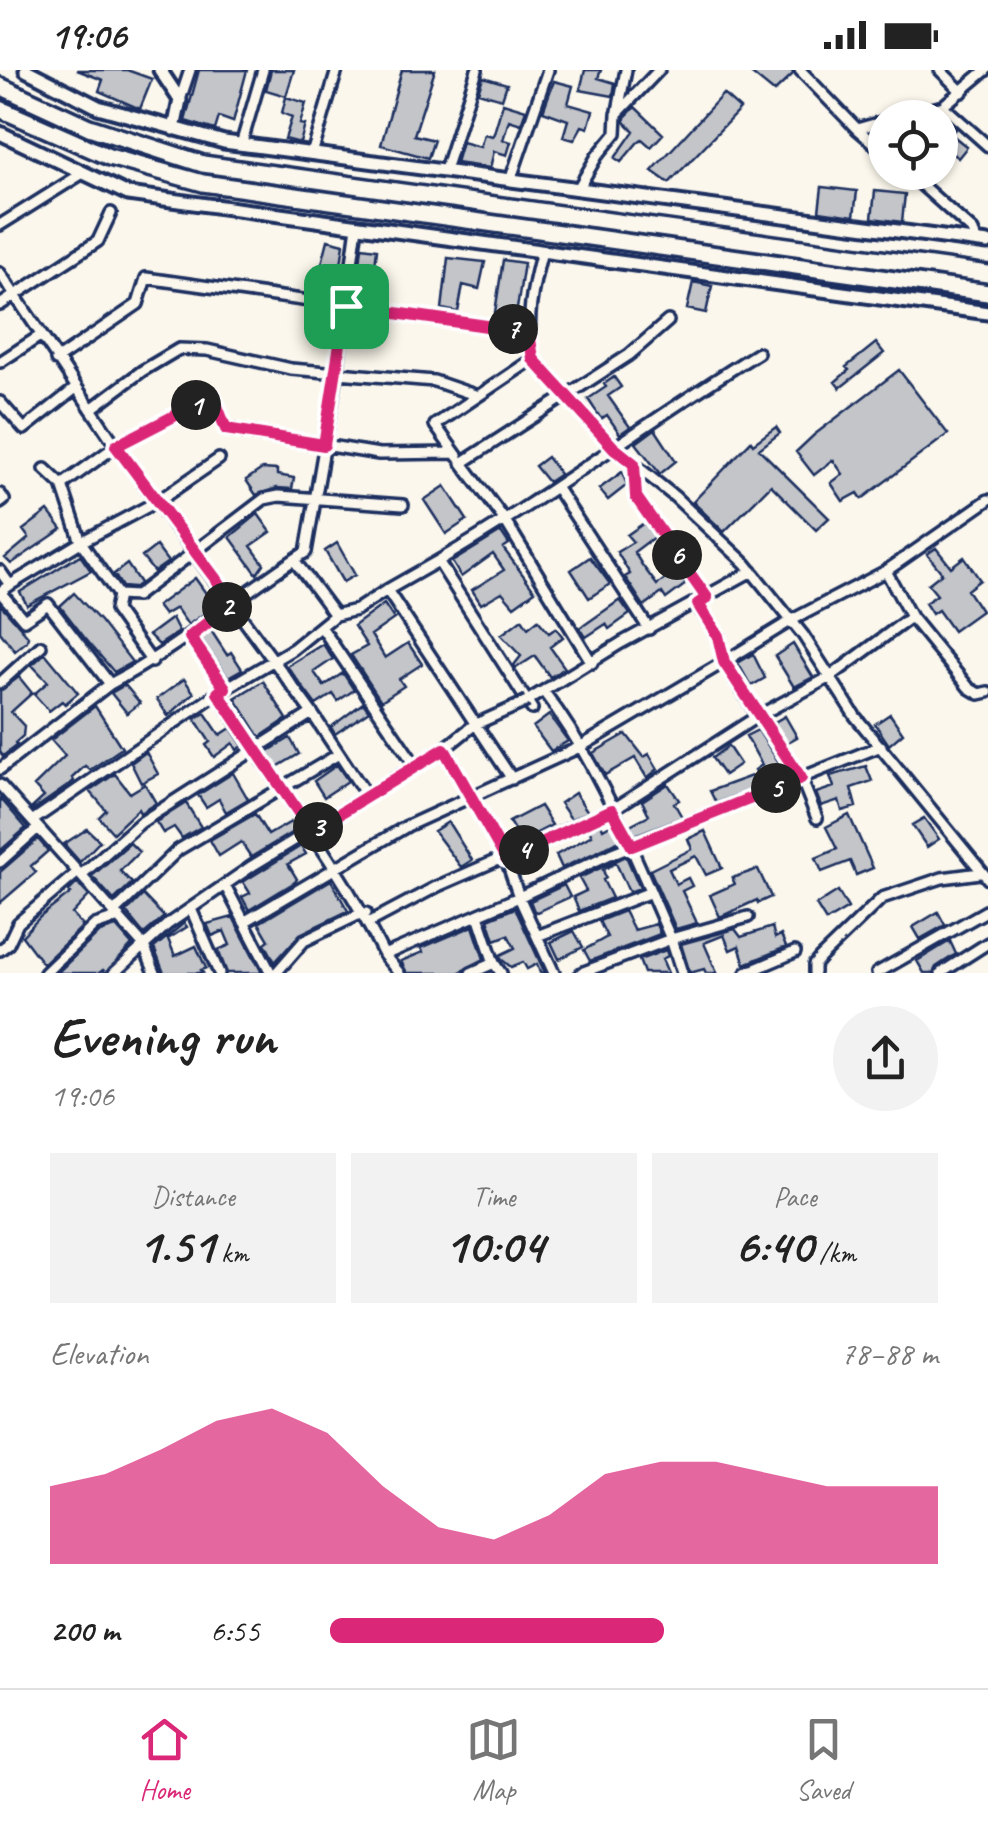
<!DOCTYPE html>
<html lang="en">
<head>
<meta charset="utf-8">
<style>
	:root { --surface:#fff; --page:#f2f2f2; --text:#222; --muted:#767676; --line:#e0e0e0; --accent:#db2777 }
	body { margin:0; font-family:Caveat,sans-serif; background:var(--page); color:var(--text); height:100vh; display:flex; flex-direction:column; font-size:38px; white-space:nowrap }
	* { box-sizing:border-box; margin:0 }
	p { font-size:32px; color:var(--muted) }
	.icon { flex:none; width:55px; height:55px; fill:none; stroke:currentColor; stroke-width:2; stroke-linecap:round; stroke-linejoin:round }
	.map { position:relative; height:903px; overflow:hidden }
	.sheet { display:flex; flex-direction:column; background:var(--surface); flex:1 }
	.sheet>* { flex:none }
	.controls { position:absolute; left:868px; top:30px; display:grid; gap:20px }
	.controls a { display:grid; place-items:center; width:90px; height:90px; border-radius:50%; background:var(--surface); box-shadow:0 2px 8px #0004; font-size:50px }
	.pin { position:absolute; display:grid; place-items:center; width:85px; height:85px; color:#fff; margin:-42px; border-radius:20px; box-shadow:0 5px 15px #0006 }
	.km { position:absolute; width:50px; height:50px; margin:-25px; border-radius:50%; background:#222; color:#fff; font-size:28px; line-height:50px; text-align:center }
	.round { display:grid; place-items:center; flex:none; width:105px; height:105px; border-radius:52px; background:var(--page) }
	.headline { display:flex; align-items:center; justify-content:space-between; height:170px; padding:0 50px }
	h1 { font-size:55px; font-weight:800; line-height:75px }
	.metrics { display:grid; grid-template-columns:repeat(3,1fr); gap:15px; height:170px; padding:10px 50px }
	.metrics div { display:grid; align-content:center; border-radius:0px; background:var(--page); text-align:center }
	.metrics b { font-size:50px; font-weight:800 }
	.metrics small { font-size:28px; font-weight:400 }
	.metrics p { font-size:28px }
	.chart { height:280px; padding:20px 50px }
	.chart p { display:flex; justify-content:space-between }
	.chart svg { width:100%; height:180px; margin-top:10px; fill:var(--accent); opacity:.7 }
	ul { padding:0 50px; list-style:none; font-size:32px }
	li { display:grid; grid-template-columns:160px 120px 1fr; align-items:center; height:75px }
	li i { height:25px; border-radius:12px; background:var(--accent) }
	.status { display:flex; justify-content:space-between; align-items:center; height:70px; padding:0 50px; background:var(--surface); direction:ltr }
	.status svg { height:28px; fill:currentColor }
	.menu { display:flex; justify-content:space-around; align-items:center; height:140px; border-top:2px solid var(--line); background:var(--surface); font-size:28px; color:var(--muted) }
	.menu a { display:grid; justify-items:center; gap:5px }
	.menu .on { color:var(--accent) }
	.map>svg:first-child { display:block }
	.building { fill:#c3c5c9; stroke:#1b2f5e; stroke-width:2.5 }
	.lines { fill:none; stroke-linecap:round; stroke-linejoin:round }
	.street-casing { stroke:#1b2f5e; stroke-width:16 }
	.secondary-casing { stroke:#1b2f5e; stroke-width:19 }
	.highway-casing { stroke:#1b2f5e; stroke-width:22 }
	.street { stroke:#fbf7ec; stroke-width:9 }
	.secondary { stroke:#fbf7ec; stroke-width:11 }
	.highway { stroke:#fbf7ec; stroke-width:15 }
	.street-bridge-casing { stroke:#1b2f5e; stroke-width:16; stroke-linecap:butt }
	.street-bridge { stroke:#fbf7ec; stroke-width:9 }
	.route-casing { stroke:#fff; stroke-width:20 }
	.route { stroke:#db2777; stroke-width:12 }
</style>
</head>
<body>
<div class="status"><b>19:06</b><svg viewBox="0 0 49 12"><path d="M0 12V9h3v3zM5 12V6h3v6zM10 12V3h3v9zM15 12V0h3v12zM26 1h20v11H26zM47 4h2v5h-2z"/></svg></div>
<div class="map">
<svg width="988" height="903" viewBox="0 0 988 903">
	<rect width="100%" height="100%" fill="#fbf7ec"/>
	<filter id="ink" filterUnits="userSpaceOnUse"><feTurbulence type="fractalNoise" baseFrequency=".01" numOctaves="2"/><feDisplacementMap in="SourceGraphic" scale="20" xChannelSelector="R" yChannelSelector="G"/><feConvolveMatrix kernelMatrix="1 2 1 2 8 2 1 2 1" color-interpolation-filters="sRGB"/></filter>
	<g filter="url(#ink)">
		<path class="building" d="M77 0H127L152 9 140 39 99 21 103 10Z
			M199 0H247L233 52 219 47 215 60 185 51Z
			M271 0H294L286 26 266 20Z
			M402 0H435L414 65 434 70 428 88 381 75Z
			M585 0H601L598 8 615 13 613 26 580 20Z
			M747 0H792L793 4 774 22Z
			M483 7 507 14 502 29 478 22Z
			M554 11 573 16 568 34 593 41 588 58 582 56 574 70 563 67 568 50 543 41Z
			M723 24 740 39 669 113 652 101Z
			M286 27 306 33 300 54 305 55 300 73 285 69 292 47 282 43Z
			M503 33 526 40 521 54 509 50 503 70 511 72 507 85 494 81 490 98 456 93 462 72 480 77 484 64 493 66Z
			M635 37 663 64 651 77 642 69 638 72 621 92 615 88 634 61 625 52V47Z
			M941 45 956 58 951 64 967 77 958 88 945 78 949 74 940 66Z
			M822 117 857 121 854 146 819 141Z
			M875 121 905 124 902 152 872 148Z
			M328 170 344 174 338 215 318 209Z
			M362 177 377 179 374 203 359 201Z
			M448 188 485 192 479 219 463 215 458 242 442 239Z
			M503 190 524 193 515 252 494 249Z
			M693 212 712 216 706 243 687 239Z
			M876 273 884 283 840 318 835 312 849 300 846 297Z
			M899 300 948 364 862 429 858 423 843 431 831 413 843 404 833 390 814 405 796 382 814 365Z
			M614 307 621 317 608 326 630 357 620 364 607 345 601 349 588 329 606 317 604 314Z
			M776 357 780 363 759 379 829 448 816 460 771 415 724 462 693 432 751 371 753 374Z
			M655 359 676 391 660 404 636 373Z
			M547 387 560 404 548 412 535 396Z
			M262 399 277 400V405L294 408 292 419 277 418 256 425 246 410Z
			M622 402 627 415 608 430 599 419Z
			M445 416 467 450 446 464 424 430Z
			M48 441 62 459 11 494 5 488 29 468 23 460Z
			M258 444 271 462 251 476 264 494 257 504 230 467Z
			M644 453 654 467 634 482 642 495 657 515 677 500 686 514 666 529 662 523 644 536 625 507 630 504 617 482 633 472 627 465Z
			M501 462 509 474 503 478 535 521 514 536 502 522 481 534 472 520 504 500 493 484 461 507 452 492Z
			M337 473 355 505 343 512 325 481Z
			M156 476 168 492 154 502 142 487Z
			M936 478 951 497 964 487 980 510 967 520 981 541 953 561 938 540 932 544 925 533 937 525 928 514 942 503 927 484Z
			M80 485 91 501 27 535 20 522Z
			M590 487 610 514 589 528 571 500Z
			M127 494 140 513 133 518 122 517 114 504Z
			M195 508 215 536 188 555 176 538 164 545 157 536Z
			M74 523 100 551 132 592 114 602 84 567 60 536Z
			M620 530 630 544 609 559 606 554 586 567 580 558Z
			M0 534 28 566 27 571 15 581 0 562Z
			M384 534 394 549 371 565 385 588 408 573 422 594 399 609 404 616 381 631 351 585 367 576 354 556Z
			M172 548 179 562 159 575 149 565Z
			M522 549 528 558 538 550 549 563 556 558 563 567 550 577 565 598 550 607 535 586 516 598 514 595 521 586 501 565Z
			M210 559 227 585 231 582 242 599 228 607 200 567Z
			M323 574 333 589 314 602 324 616 343 603 354 620 338 631 333 624 316 635 287 596Z
			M793 574 813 607 794 617 775 586Z
			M45 583 78 623 65 634 62 631 49 641 34 624 48 612 32 595Z
			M753 584 765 608 751 616 738 593Z
			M19 607 32 623 11 642 24 656 23 666 15 673 17 675 3 686 0 682V621Z
			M184 609 194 623 168 646 157 629Z
			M263 611 287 649 260 667 235 628Z
			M125 615 140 633 127 643 111 623Z
			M363 633 369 641 335 664 331 657Z
			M95 636 122 678 90 700 85 696 72 708 74 711 69 715 33 740 32 738 44 727 34 716 65 686 51 670Z
			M205 643 220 665 231 658 243 676 237 680 233 673 214 687 206 675 210 672 195 649Z
			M890 644 903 663 889 675 875 654Z
			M549 645 568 671 551 681 533 657Z
			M785 646 797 667 786 673 773 653Z
			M758 660 787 705 716 733 710 721 757 704 755 700 762 695 746 666Z
			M626 664 644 687 649 684 658 699 647 708 635 688 605 705 593 683Z
			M290 668 299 684 277 697 267 682Z
			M728 676 740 694 724 705 712 688Z
			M146 682 158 704 141 713 131 693Z
			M337 695 348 711 324 727 314 711Z
			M866 696 872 711 851 718 856 737 842 741 839 730 821 736 816 723 834 717 830 706Z
			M233 703 248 729 226 742 219 729 206 737 198 725Z
			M115 704 130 723 145 714 156 733 140 743 138 739 113 763 99 747 106 740 90 721Z
			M668 714 679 730 674 733 682 747 635 765 630 755 649 745 642 731Z
			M575 723 588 742 571 749 560 733Z
			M0 728 26 758 0 781Z
			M186 733 201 757 182 768 174 757 163 763 156 752Z
			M540 736 552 755 521 771 509 752Z
			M255 744 268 765 291 752 296 760 251 787 241 772 219 786 210 770Z
			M849 745 873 798 856 805 850 791 822 802 816 788 837 779 826 757Z
			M924 748 939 769 927 777 912 755Z
			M448 752 472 790 461 797 434 761Z
			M601 754 603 759 612 754 620 771 562 798 556 785 592 765 589 759Z
			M87 759 100 771 80 792 64 774Z
			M705 761 722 798 706 805 696 786 669 799 676 814 688 808 692 816 682 821 697 853 676 859 650 800 692 779 688 769Z
			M38 769 48 781 31 796 36 802 0 833V802Z
			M130 773 139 782 120 801 132 813 114 830 92 806Z
			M301 776 306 784 288 794 297 809 295 812 249 840 242 827 250 823 243 812Z
			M626 786 640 818 629 822 616 793 603 800 606 808 603 810 612 828 579 841 573 827 586 821 579 808Z
			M758 799 771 827 758 833 757 830 720 847 710 825 735 814 732 808Z
			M331 810 348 841 300 864 275 892 265 873 269 870 259 853Z
			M77 813 89 826 72 844 83 856 43 894 22 866 40 847 71 823 69 821Z
			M564 815 570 827 537 842 534 841 530 831Z
			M838 821 848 838 826 851 816 835Z
			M143 825 164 847 144 864 126 842Z
			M515 838 545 903H540L537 894 527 899 523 892 511 897 501 889 500 885 515 878 508 865 495 870 488 849Z
			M624 841 634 860 656 854 660 864 590 891 584 880 607 867 599 851Z
			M938 842 945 855 920 869 913 857Z
			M233 847 237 855 262 903H227L218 880 230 875 224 861 212 866 207 854Z
			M184 853 187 857 168 869 175 886 196 876 206 898 201 900 203 903H164L154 878Z
			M473 856 484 889 458 903H407L401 891 423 882 421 878Z
			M116 857 132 875 106 903 103 900 99 903H57L100 862Z
			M772 857 775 868 781 865 786 877 745 894 739 876 730 880 724 865 704 873 717 903H706L704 899 690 903 681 874 735 859 741 867Z
			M574 861 583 877 559 889 551 872Z
			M950 871 956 884 936 897 933 903H924L917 891Z
			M666 880 668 886 662 889 668 903H644L639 890Z"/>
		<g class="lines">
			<g class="street-casing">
				<path id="street" d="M800 0 857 59 885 51
					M940 0 962 22
					M986 0 943 36 988 76
					M180 30 190 0
					M618 41 626 0
					M899 48 943 36
					M857 59 885 83
					M241 75 263 0
					M312 84 337 0
					M445 100 477 0
					M907 102 973 161 976 171
					M511 108 548 0
					M579 117 597 86 616 63 617 44 659 0
					M0 155 83 103
					M542 181C532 218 525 252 533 289L618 381 675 427 745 493 803 565 855 646 988 809
					M0 203 116 376 312 643
					M0 235 98 171 111 143
					M56 290 138 234 146 208 529 262
					M0 292 40 266
					M0 332 24 359 76 318
					M91 339 142 301 179 279 207 280 291 299 434 311 478 326
					M458 387 435 355 533 289
					M634 394 636 427 707 528
					M45 399 62 415 116 376 213 326 226 359 379 384 455 383
					M556 417 649 559
					M0 424 4 430 0 433
					M294 490 335 545
					M438 491 387 520 512 709
					M0 501 10 515 0 522 24 550 48 534 110 614 0 699
					M886 501 911 547 969 618 979 624 988 622
					M10 515 81 472 62 415
					M118 525 136 526 264 429 279 426 403 435
					M322 558 415 695
					M190 567 225 618
					M152 592 115 540 118 525 81 472 158 431 219 389
					M592 593 506 452 462 393 629 285 668 251
					M0 613 41 576
					M110 614C181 577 239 524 306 482L337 304 357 156
					M544 622C600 695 634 785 671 869L581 903
					M218 623C273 710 338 792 384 885
					M527 631 621 573 752 501
					M532 639 438 491C548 427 649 350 758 283
					M0 715 144 876 155 903
					M817 748 801 708 758 646 830 607 911 547
					M32 751 218 623 293 579 335 545 356 540 387 520
					M0 792 38 758
					M81 805 140 753 312 643 367 726
					M225 815 271 903
					M191 839 219 903
					M114 842 178 780 339 684
					M478 845 494 893 501 903
					M244 852 407 756 580 677 724 592 718 566 697 534
					M368 853 438 816 612 740 758 646 724 592 792 550 886 501 988 430
					M537 866 651 822
					M0 880 8 874 18 853 78 802
					M45 903 95 855 119 847
					M114 903 168 854 252 796 444 679 474 655 519 635
					M276 903 304 871 362 843H366
					M399 903 384 885 519 827 506 789 444 679
					M471 903 494 893
					M554 903 519 827 610 784 881 676
					M682 903 671 869 748 847
					M746 903 795 882
					M814 903V895L820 888 882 828 942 808 980 803
					M877 903 988 840
					M941 903 988 873"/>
			</g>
			<g class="secondary-casing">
				<path id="secondary" d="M26 0 98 37 224 72 988 173
					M160 0 180 30 174 59
					M0 63 128 124 988 243"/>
			</g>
			<g class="highway-casing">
				<path id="highway" d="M0 16 89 57 203 94 988 204
					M0 39 109 87 203 113 988 223"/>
			</g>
			<use href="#street" class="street"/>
			<use href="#secondary" class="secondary"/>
			<use href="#highway" class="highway"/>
			<g class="street-bridge-casing">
				<path id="street-bridge" d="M519 635 527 631"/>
			</g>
			<use href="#street-bridge" class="street-bridge"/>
		</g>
	</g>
	<g class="lines" filter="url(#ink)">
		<g class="route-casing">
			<path id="route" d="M346 236 529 262 533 289 614 378 634 394 636 427 707 528 698 534 718 566 724 592 801 708 632 776 612 740 506 789 444 679 311 761 218 623 225 618 190 567 233 532 116 376 213 326 226 359 324 375Z"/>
		</g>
		<use href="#route" class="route"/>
	</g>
</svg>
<div class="controls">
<a><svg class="icon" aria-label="locate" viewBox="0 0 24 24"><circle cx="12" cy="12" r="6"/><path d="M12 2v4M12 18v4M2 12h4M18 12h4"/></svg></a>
</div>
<div class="pin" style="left:346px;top:236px;background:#1e9e55"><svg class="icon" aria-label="arrive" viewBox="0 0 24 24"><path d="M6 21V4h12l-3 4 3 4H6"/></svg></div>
<b class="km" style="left:196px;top:335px">1</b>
<b class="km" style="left:227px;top:537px">2</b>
<b class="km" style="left:318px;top:757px">3</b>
<b class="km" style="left:524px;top:780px">4</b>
<b class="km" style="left:776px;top:718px">5</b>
<b class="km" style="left:677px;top:485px">6</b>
<b class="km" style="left:513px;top:259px">7</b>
</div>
<section class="sheet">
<div class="headline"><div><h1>Evening run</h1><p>19:06</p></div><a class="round"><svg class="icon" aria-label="share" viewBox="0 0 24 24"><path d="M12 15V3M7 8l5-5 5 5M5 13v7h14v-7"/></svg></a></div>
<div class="metrics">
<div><p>Distance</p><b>1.51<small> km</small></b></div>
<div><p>Time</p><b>10:04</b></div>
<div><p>Pace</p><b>6:40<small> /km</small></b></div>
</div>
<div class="chart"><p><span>Elevation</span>78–88 m</p>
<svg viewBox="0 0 160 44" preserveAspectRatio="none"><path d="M0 44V25L10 22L20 16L30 9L40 6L50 12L60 25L70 35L80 38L90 32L100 22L110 19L120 19L130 22L140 25L150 25L160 25V44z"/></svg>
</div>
<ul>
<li><b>200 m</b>6:55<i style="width:55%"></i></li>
</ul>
</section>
<nav class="menu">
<a class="on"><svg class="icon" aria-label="home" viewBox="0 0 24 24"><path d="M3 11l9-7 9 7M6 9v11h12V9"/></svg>Home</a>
<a><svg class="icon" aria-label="map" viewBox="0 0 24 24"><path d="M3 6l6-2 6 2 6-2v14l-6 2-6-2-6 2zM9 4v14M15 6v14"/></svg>Map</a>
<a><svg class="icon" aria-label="saved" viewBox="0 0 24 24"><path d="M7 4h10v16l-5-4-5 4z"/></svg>Saved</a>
</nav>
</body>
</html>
